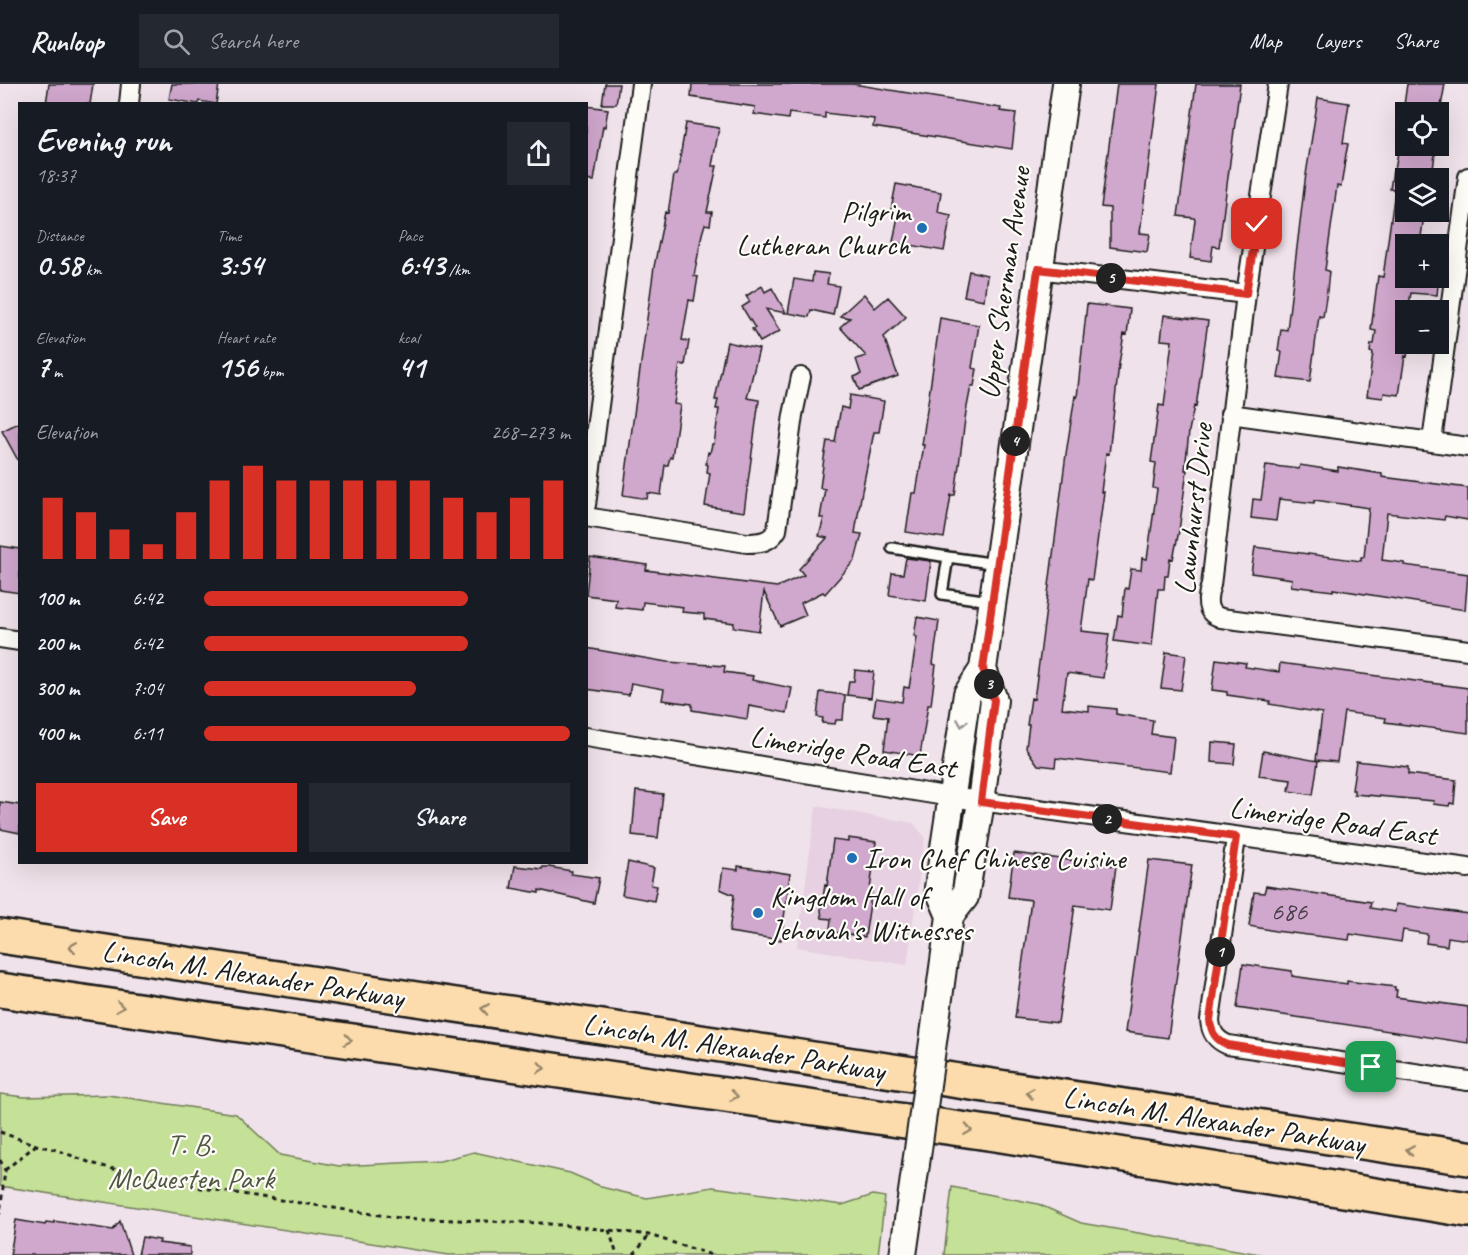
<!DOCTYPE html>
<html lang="en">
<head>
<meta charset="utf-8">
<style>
	:root { --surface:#171b24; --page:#242831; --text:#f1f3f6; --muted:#9ea1a6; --line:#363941; --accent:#d93025 }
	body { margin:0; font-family:Caveat,sans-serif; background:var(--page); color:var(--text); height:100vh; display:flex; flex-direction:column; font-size:22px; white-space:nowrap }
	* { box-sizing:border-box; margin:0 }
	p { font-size:20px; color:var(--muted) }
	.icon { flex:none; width:33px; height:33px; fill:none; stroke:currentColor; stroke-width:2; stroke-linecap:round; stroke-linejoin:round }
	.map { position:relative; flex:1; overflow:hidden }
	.sheet { position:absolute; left:18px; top:18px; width:570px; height:762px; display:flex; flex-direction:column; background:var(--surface); border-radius:0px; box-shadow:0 6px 24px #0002 }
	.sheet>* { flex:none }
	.tools { position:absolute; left:1395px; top:18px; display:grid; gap:12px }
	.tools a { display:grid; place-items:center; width:54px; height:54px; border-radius:0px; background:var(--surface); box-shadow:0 6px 24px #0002; font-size:30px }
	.pin { position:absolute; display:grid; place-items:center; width:51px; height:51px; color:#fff; margin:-26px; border-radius:12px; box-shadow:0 3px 9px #0006 }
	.km { position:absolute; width:30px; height:30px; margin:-15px; border-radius:50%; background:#222; color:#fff; font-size:16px; line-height:30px; text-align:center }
	.round { display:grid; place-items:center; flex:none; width:63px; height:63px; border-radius:0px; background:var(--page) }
	.head { display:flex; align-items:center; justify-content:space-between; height:102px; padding:0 18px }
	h1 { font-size:33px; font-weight:600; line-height:45px }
	.metrics { display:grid; grid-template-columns:repeat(3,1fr); gap:9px; height:102px; padding:6px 18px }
	.metrics div { display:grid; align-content:center }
	.metrics b { font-size:30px; font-weight:600 }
	.metrics small { font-size:16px; font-weight:400 }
	.metrics p { font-size:16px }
	.chart { height:168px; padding:12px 18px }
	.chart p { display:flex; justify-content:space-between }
	.chart svg { width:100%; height:108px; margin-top:6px; stroke:var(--accent); stroke-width:6 }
	.button { display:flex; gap:12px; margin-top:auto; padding:12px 18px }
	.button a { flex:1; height:69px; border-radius:0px; background:var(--accent); color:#fff; font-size:24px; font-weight:600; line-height:69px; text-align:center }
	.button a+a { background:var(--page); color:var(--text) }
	ul { padding:0 18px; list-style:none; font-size:20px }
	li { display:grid; grid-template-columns:96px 72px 1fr; align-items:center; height:45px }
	li i { height:15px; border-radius:8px; background:var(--accent) }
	header { display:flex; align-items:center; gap:36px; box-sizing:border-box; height:84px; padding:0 30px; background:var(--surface); border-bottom:2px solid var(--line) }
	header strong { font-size:28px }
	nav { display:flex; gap:33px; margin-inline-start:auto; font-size:21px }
	.search { width:420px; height:54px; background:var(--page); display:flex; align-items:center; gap:15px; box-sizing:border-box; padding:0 21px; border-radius:0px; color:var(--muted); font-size:22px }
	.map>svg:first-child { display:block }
	.built { fill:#e6d0e1 }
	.green { fill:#c5e097; stroke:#707e5a; stroke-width:1.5 }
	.building { fill:#d0a7cd; stroke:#1c1c1c; stroke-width:1.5 }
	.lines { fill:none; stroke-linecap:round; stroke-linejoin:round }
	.lane-casing { stroke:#1c1c1c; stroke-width:14 }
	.street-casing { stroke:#1c1c1c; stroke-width:22 }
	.secondary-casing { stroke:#1c1c1c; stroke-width:30 }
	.highway-casing { stroke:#1c1c1c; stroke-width:38 }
	.path { stroke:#1c1c1c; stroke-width:3; stroke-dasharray:4.5 4.5; stroke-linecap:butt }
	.lane { stroke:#fdfcf7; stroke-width:9 }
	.street { stroke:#fdfcf7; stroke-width:18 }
	.secondary { stroke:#fdfcf7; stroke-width:26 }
	.highway { stroke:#fcdcac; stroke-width:33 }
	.secondary-bridge-casing { stroke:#1c1c1c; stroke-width:30; stroke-linecap:butt }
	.secondary-bridge { stroke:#fdfcf7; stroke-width:26 }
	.oneway { stroke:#989794 }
	.oneway2 { stroke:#97866b }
	.route-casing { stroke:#fff; stroke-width:12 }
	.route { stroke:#d93025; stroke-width:8 }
	.poi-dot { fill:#1f6fb2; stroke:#fdfcf7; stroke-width:2 }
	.labels { text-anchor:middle; stroke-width:4.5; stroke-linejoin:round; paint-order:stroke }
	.number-label { font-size:27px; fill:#493f48 }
	.poi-label { font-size:30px; fill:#1c1c1c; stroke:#fdfcf7; text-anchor:start }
	.street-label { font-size:30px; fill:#1c1c1c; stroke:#fdfcf7 }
	.park-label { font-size:30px; fill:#4f5741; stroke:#fdfcf7 }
</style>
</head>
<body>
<header>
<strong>Runloop</strong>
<div class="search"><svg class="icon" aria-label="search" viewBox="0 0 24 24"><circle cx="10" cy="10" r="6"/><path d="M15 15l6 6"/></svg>Search here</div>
<nav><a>Map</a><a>Layers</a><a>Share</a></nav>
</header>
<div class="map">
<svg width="1468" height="1171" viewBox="0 0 1468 1171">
	<rect width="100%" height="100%" fill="#f0e2ea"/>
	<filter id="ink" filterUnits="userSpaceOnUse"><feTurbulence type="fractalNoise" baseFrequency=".0167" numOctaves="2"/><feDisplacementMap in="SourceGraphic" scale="12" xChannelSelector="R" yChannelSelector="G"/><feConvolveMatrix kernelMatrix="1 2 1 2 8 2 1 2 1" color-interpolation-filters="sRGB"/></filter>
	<g filter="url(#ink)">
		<path class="built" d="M816 722 913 739 925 753 907 881 797 863Z"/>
		<path class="green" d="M0 1010 24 1013 108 1011 236 1030 280 1071 339 1082 440 1077 474 1068 570 1089 605 1104 647 1114 713 1103 842 1121 873 1111 885 1113 878 1171H449L0 1102Z
			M952 1103 1038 1120 1081 1139 1265 1171H944Z"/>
		<path class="building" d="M49 0H93L90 20H46Z
			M172 0H219L216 20 199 17 198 20 169 15Z
			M605 0H619L616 20H602Z
			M692 0H853L1001 24 1000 27 1016 29 1012 65 873 43 874 35 825 29V34L789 29 788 35 754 30 755 23 691 13Z
			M1117 0H1159L1140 149 1150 150 1147 168 1110 163V124L1101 123Z
			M1196 0H1240L1219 163 1213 162 1211 177 1190 174 1195 136 1194 134 1178 132Z
			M1407 0H1445L1440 28H1403Z
			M1318 14 1349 19 1343 59 1348 60 1346 70 1341 103 1337 102 1325 186 1329 187 1327 207 1323 233 1319 232 1310 298 1278 294 1282 268 1278 267 1281 245 1287 246 1305 97Z
			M586 22 608 25 605 43 603 42 594 97 586 96Z
			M686 39 719 44 712 82H717L707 128H712L710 141 705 140 702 150 694 192 698 193 694 217 689 216 682 256 689 257 685 281 680 280 674 320 680 321 672 373H670L668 381H665L661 411 648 409 647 415 623 411 654 183 665 128 668 129 674 91H677Z
			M1399 62 1436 63 1432 92H1429L1428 94H1406V128L1424 131 1420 160H1406V194H1413V197L1438 201 1437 211 1411 209 1408 226H1406V260H1409L1407 273 1405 272 1399 311 1384 309 1383 314 1367 312 1373 269 1370 268 1371 260H1374L1376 247 1371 246 1378 192 1383 193 1395 106 1390 105 1393 86H1395Z
			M896 100 941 108 938 128 951 131 944 167 893 158 899 127 891 126Z
			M969 187 987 191 984 216 964 212Z
			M813 188 829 190 827 200 839 202 833 231 811 226 809 233 788 229 794 195 812 198Z
			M762 202 765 208 772 204 786 229 766 225 780 247 760 258 752 245 755 244 742 223 750 218 746 212Z
			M864 210 875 224 888 213 906 233 884 253 898 292 859 306 854 293 861 290 856 275 866 272 840 243 850 234 840 232Z
			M1087 220 1130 225 1127 251 1124 250 1119 280 1109 370 1106 369 1101 408H1104L1092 496 1088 495 1081 547 1109 550 1103 594 1067 589 1062 624 1089 627V622L1116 625V630L1153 636 1151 650 1174 653 1170 688 1056 674 1055 683 1038 681 1026 664 1029 641H1027L1031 614 1034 615 1039 579 1066 370 1075 312 1077 313Z
			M1164 231 1208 237 1196 323 1194 322 1189 347 1185 386H1187L1179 447 1173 475 1170 474 1168 492H1165L1164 505H1158L1152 562 1114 557 1118 531 1122 532 1125 504 1128 505 1131 485 1141 486 1142 474 1147 475 1157 405 1153 404 1156 379 1151 378 1159 321 1164 322 1172 257 1161 256Z
			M940 234 979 241 972 284 977 285 974 302H971L966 328 955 411H951L944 454 906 448 912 409H916L924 361H922Z
			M727 258 759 265 747 314 759 316 744 428 705 422 710 389 707 388 708 381 706 380 708 368 710 369 712 360H714L719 325H716L718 316H715Z
			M850 311 884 317 879 348H874L862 407 855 449 862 450 855 476 825 510 823 508 801 519 806 531 780 542 764 508 759 547 733 543 734 539 704 535V530L682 528 683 523 643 518 642 526 615 523 616 515 586 511 590 473 647 481 646 486 777 503 804 491 799 485 827 454 819 452 824 434H820L825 405 820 404 824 374 827 357 835 358 841 323 848 325Z
			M20 338V380L2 347Z
			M1266 381 1299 385 1300 381 1338 387V383L1382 390V393L1468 404V436L1445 432 1444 436 1387 429 1382 476 1405 479 1404 481 1468 490 1465 526 1333 505V507L1291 502 1292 495 1251 489 1255 463 1361 477V473H1364L1369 424 1315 416 1314 419 1279 415 1276 437 1251 434 1253 415 1261 416Z
			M0 462 20 465V509L0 506Z
			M906 474 931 477 926 517 889 511 892 489 903 490Z
			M917 533 939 537 933 580 936 581 931 621H928L920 672 884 666 888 633 873 631 876 614 902 618 904 603 909 604 917 553 914 552Z
			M586 564 667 578 725 582 724 588 753 592 752 596 792 604 787 629 749 622 747 635 692 626V620L662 616 664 605 631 599 629 611 586 605Z
			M1166 568 1186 571 1181 606 1161 604Z
			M1216 575 1246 579 1245 583 1279 588 1280 579 1468 604V649L1385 638 1386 634 1344 628 1337 678 1316 676 1322 629 1269 620 1270 617 1227 611V608L1212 606Z
			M855 586 874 588 871 614 847 611 849 597H854Z
			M820 608 845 611 843 636H836L835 640 822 639 823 634 817 633Z
			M1212 658 1236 660 1234 680 1211 678Z
			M1263 667 1318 677 1313 711 1289 707 1291 696 1259 692Z
			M1356 677 1408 683V690L1456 696 1454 720 1450 719 1449 722 1433 720 1434 717 1354 710V706H1352Z
			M636 707 663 710 658 754 632 751Z
			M0 718 20 721V749L0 745Z
			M848 754 876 758 870 806H872L865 853 835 848 830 845 831 835 822 834 821 826 825 801 827 802 833 756 848 758Z
			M1014 769 1116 782 1110 826 1075 821 1058 939 1015 934 1031 816 1008 813Z
			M1149 776 1192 781 1168 954 1125 948Z
			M628 778 654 784 651 801 657 802 654 817 622 811Z
			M515 782 542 785 543 783H549L572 787 571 790 599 794 594 819 539 806V809L511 804Z
			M738 782 790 790 781 856 729 848 734 811 720 805 723 784 738 786Z
			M1266 802 1371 818 1370 824 1395 828 1396 820 1468 830V856L1448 853 1447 862 1426 859 1427 850 1403 846 1401 858 1350 850 1349 856 1275 847 1249 842 1254 808 1264 809Z
			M1243 880 1292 887V892L1347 900V897L1395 903V906H1397L1396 913 1468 923V959L1237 924Z
			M16 1136 45 1141 46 1138 54 1139V1137L113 1146 120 1137 131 1171H10Z
			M142 1153 160 1156 159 1159 190 1163V1171H138Z"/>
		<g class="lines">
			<g class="lane-casing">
				<path id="lane" d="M892 464 948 473
					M990 517 942 510 948 473 997 480"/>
			</g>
			<g class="street-casing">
				<path id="street" d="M1278 0 1246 210 1211 501C1208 509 1205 523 1213 530 1215 532 1218 532 1221 534L1468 566
					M129 20 131 0
					M1038 185 1246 210
					M1230 330 1468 363
					M1430 358 1432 357 1468 93
					M586 421 641 0
					M586 433 747 459C760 459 770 458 777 446L793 331 801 293
					M0 554 20 557
					M586 653 951 713 1468 784
					M1236 754 1210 936C1211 949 1216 956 1228 961L1468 997"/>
			</g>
			<g class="secondary-casing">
				<path id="secondary" d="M950 832 965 813 981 718 994 616 983 585
					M936 936 950 832 938 804 967 610 983 585 1066 0
					M903 1171 916 1080"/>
			</g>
			<g class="highway-casing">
				<path id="highway" d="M0 852 1468 1074
					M0 906 995 1050 1468 1126"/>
			</g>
			<path class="path" d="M0 1048 36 1061 57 1066 91 1079 163 1098 399 1134 540 1139 609 1146 649 1151 712 1171
				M0 1076 5 1086 0 1130
				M5 1086 36 1061
				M609 1146 617 1171
				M634 1171 649 1151"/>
			<use href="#lane" class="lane"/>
			<use href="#street" class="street"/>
			<use href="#secondary" class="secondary"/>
			<use href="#highway" class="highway"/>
			<g class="secondary-bridge-casing">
				<path id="secondary-bridge" d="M916 1080 936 936"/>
			</g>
			<use href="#secondary-bridge" class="secondary-bridge"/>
		</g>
		<defs><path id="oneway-chevron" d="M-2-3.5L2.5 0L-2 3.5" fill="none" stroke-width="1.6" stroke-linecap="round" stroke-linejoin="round" transform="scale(1.5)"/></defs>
		<use class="oneway" href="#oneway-chevron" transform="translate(962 639) rotate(99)"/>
		<g class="oneway2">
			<use href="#oneway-chevron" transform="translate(73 863) rotate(-171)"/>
			<use href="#oneway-chevron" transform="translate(120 923) rotate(8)"/>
			<use href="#oneway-chevron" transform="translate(485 925) rotate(-171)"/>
			<use href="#oneway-chevron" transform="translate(348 956) rotate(8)"/>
			<use href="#oneway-chevron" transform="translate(541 984) rotate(8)"/>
			<use href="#oneway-chevron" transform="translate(1030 1009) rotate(-171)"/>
			<use href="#oneway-chevron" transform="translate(734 1012) rotate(8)"/>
			<use href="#oneway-chevron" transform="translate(968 1046) rotate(8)"/>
			<use href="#oneway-chevron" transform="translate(1410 1066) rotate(-171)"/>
		</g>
	</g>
	<g class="lines" filter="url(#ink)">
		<g class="route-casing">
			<path id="route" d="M1257 140 1246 210 1038 185 983 585 994 616 981 718 1236 753 1210 936C1211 949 1216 956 1228 961L1371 983"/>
		</g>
		<use href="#route" class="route"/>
	</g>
	<g class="poi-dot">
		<circle cx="922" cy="144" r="6"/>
		<circle cx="852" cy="774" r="6"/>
		<circle cx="758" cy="829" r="6"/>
	</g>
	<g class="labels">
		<g class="number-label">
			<text x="1289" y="836">686</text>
		</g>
		<g class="poi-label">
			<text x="910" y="137" text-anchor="end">Pilgrim<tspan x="910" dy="34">Lutheran Church</tspan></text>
			<text x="864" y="784">Iron Chef Chinese Cuisine</text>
			<text x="770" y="822">Kingdom Hall of<tspan x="770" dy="34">Jehovah's Witnesses</tspan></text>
		</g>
		<g class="street-label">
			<text transform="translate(1004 199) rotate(-82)" y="10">Upper Sherman Avenue</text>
			<text transform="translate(1193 425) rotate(-84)" y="10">Lawnhurst Drive</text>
			<text transform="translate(853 668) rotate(9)" y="10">Limeridge Road East</text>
			<text transform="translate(1333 737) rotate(8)" y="10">Limeridge Road East</text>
			<text transform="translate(253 890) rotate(9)" y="10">Lincoln M. Alexander Parkway</text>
			<text transform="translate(734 963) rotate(9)" y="10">Lincoln M. Alexander Parkway</text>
			<text transform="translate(1214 1036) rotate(9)" y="10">Lincoln M. Alexander Parkway</text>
		</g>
		<g class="park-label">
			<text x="191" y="1070">T. B.<tspan x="191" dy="34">McQuesten Park</tspan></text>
		</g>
	</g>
</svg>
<div class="tools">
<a><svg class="icon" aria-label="locate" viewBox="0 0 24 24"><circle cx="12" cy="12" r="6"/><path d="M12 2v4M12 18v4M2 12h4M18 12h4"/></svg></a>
<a><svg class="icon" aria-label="layers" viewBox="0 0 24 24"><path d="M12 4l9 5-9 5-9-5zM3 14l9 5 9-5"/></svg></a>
<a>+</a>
<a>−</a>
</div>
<div class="pin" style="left:1371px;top:983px;background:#1e9e55"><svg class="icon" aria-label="arrive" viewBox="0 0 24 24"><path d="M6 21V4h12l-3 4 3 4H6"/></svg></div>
<div class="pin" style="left:1257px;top:140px;background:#d93025"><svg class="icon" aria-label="check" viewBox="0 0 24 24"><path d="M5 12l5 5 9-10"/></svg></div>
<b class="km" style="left:1220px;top:868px">1</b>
<b class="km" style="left:1107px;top:735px">2</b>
<b class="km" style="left:989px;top:600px">3</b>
<b class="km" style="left:1015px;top:357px">4</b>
<b class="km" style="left:1111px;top:194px">5</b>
<section class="sheet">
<div class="head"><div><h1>Evening run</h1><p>18:37</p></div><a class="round"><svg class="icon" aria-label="share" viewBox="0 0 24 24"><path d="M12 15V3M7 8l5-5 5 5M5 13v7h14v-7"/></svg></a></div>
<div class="metrics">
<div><p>Distance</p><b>0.58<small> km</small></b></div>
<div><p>Time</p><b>3:54</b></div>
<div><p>Pace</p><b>6:43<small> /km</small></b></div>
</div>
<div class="metrics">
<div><p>Elevation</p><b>7<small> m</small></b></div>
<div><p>Heart rate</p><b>156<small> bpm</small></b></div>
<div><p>kcal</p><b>41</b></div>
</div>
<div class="chart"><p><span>Elevation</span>268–273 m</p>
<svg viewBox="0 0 160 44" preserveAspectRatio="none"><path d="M5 44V19M15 44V25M25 44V32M35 44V38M45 44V25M55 44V12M65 44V6M75 44V12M85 44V12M95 44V12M105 44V12M115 44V12M125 44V19M135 44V25M145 44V19M155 44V12"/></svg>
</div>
<ul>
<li><b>100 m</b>6:42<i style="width:72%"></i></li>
<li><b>200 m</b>6:42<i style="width:72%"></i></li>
<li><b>300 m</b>7:04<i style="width:58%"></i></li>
<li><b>400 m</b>6:11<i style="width:100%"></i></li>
</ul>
<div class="button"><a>Save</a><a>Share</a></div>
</section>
</div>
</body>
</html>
